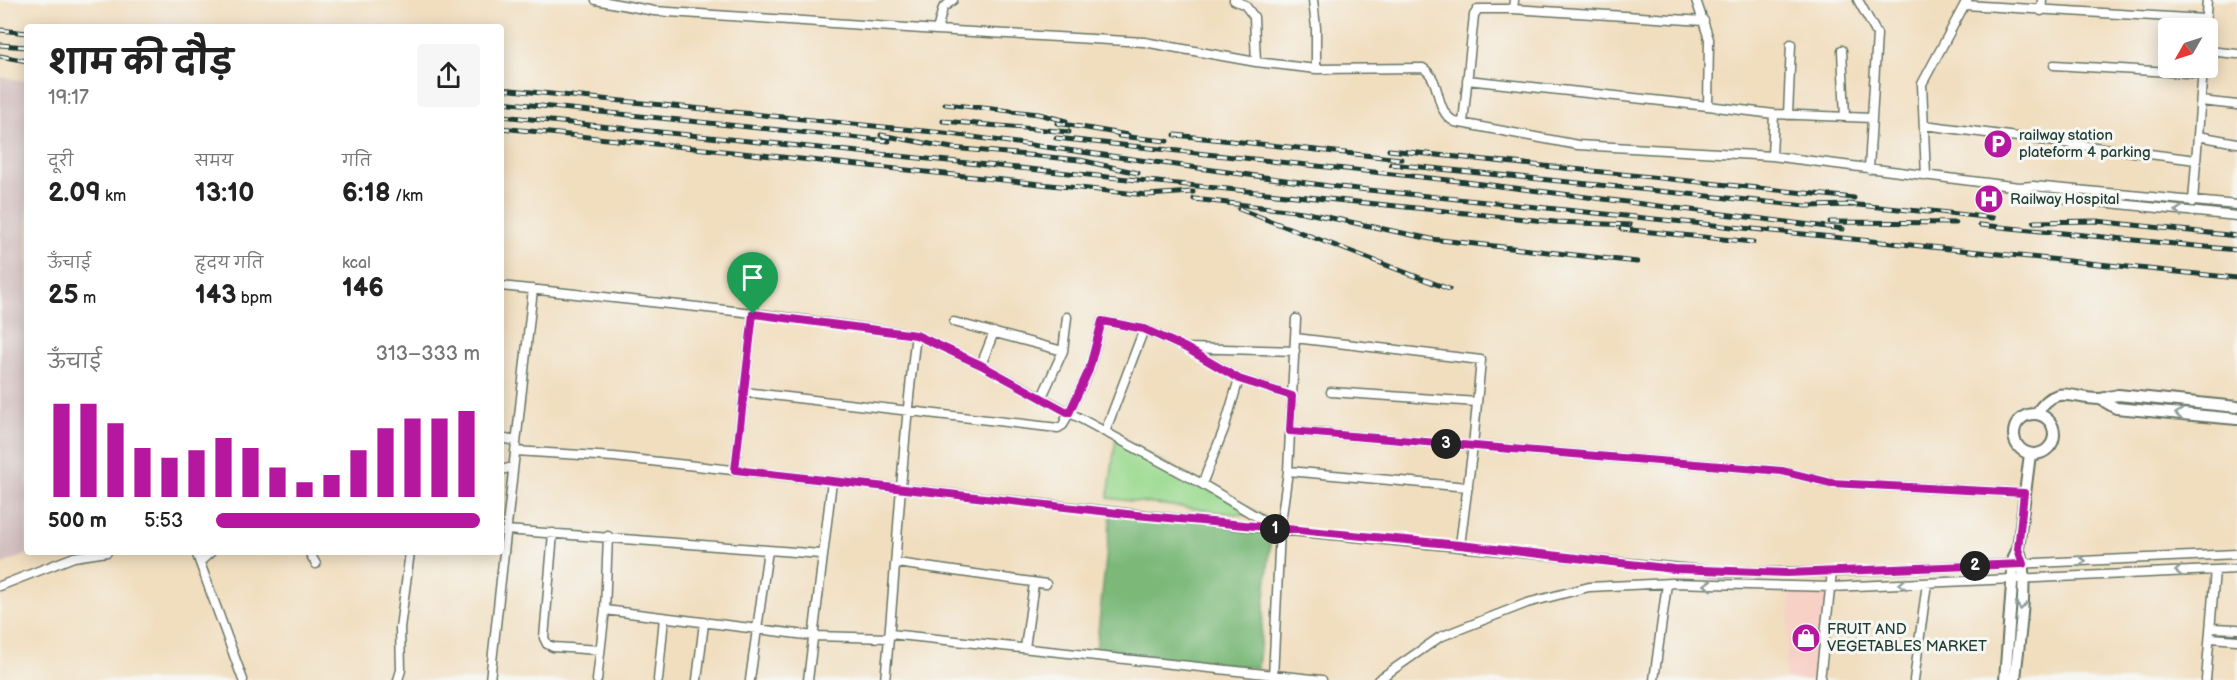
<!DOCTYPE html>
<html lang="hi">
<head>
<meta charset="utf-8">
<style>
	:root { --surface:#fff; --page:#f6f6f6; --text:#222; --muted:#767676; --accent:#b5179e }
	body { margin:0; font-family:"Balsamiq Sans","Playpen Sans Deva",sans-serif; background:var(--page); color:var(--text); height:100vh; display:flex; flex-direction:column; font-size:22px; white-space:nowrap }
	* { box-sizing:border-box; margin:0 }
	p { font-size:20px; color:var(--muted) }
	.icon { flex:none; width:33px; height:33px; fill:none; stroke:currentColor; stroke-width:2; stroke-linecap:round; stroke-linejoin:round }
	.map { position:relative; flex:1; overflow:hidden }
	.panel { position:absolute; left:24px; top:24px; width:480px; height:531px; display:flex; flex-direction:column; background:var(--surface); border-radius:6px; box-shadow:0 3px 15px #0003 }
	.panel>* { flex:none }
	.needle { width:39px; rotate:231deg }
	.controls { position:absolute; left:2158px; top:18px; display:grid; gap:12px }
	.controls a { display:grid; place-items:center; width:60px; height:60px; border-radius:6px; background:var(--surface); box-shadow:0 3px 15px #0003; font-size:30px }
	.pin { position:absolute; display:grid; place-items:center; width:51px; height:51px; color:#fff; margin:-62px -26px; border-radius:50% 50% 50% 0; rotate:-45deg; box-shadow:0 0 6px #0007 }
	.pin .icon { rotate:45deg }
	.km { position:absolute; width:30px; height:30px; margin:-15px; border-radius:50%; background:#222; color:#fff; font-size:16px; line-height:30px; text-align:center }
	.round { display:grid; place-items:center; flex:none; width:63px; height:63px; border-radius:6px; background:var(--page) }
	.overview { display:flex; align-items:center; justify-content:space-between; height:102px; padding:0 24px }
	h1 { font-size:33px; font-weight:700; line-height:45px }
	.metrics { display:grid; grid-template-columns:repeat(3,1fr); gap:9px; height:102px; padding:6px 24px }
	.metrics div { display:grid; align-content:center }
	.metrics b { font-size:26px; font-weight:700 }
	.metrics small { font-size:16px; font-weight:400 }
	.metrics p { font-size:16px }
	.chart { height:168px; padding:12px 24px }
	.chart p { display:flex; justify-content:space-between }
	.chart svg { width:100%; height:108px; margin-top:6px; stroke:var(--accent); stroke-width:6 }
	ul { padding:0 24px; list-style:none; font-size:20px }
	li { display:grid; grid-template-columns:96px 72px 1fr; align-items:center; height:45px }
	li i { height:15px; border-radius:8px; background:var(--accent) }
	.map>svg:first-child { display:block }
	.built { fill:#f7d1c6 }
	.industrial { fill:#d2bfbf }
	.green { fill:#9ad98e; stroke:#5c8b61; stroke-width:1.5 }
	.forest { fill:#7bb979; stroke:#4d7b56; stroke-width:1.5 }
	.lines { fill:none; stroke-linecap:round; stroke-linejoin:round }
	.minor-casing { stroke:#687565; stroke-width:11 }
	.tertiary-casing { stroke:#687565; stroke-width:14 }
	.minor { stroke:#fff; stroke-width:8 }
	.tertiary { stroke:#fff; stroke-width:10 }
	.rail-casing { stroke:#1f3d34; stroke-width:5 }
	.rail { stroke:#f6f6f2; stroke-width:3; stroke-dasharray:9; stroke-linecap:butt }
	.oneway { stroke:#8f9e9a }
	.route-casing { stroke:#fff; stroke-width:12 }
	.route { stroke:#b5179e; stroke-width:8 }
	.labels { text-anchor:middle; stroke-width:6; stroke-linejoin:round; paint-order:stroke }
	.poi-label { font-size:15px; fill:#1f3d34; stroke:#f6f6f2; text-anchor:start }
</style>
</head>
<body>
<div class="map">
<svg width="2237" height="680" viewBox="0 0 2237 680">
	<rect width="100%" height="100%" fill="#f6f6f2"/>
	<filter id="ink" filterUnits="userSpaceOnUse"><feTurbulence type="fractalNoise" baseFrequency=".0167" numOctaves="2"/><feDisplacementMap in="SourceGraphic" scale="12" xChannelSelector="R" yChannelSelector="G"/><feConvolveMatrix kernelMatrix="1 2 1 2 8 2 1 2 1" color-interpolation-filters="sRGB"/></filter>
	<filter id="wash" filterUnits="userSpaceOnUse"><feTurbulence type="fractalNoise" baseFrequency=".008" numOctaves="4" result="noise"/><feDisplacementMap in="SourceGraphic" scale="24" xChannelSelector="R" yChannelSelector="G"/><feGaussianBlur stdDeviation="1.35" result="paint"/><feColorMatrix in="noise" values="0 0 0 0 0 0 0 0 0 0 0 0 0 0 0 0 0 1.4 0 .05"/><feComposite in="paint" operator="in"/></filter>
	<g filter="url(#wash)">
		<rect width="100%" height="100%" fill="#f1debf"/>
		<path class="built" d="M1791 587 1831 596 1817 680H1785Z"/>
		<path class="industrial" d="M0 77 27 81V552H33L0 565Z"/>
		<path class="green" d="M1116 437 1267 518 1108 498Z"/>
		<path class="forest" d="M1111 513 1272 527 1258 668 1096 650Z"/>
	</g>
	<g filter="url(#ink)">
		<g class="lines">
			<g class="minor-casing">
				<path id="minor" d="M596 0 654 11 937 30
					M953 0 943 8 937 30 1144 42 1256 62 1316 69 1423 68C1443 81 1433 110 1455 122L1578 145 1772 156 2019 187 2033 186 2237 205
					M1234 0 1245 5 1254 17 1256 62
					M1313 0 1316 28V69
					M1696 0 1709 39 1708 106 1774 114 1772 156
					M1858 0 1877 34 1869 169
					M1965 5 2205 19
					M1513 9 1704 21
					M2041 11 2042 0
					M2205 28 2207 0
					M1842 50 1845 117
					M2208 51 2237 54
					M2054 65 2203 74
					M1467 80 1708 106
					M2201 101 2237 105
					M1774 114 1872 118
					M1788 115 1791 44
					M1463 123 1474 15 1478 9H1513L1514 0
					M1924 125 2196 160
					M2198 136 2237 143
					M1926 176 1922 84 1967 0
					M2019 187 2031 195 2237 216
					M2193 202 2203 68
					M501 286 753 313 916 335 981 365 1202 484 1259 518 1269 527
					M954 322 1063 351
					M1295 338 1481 360 1473 446 1460 545
					M1187 348 1239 379 1292 396
					M981 365 994 332
					M744 392 1058 428 1063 425 1089 371 1102 321 1144 329 1186 348 1295 351
					M1331 392 1477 402
					M1042 397 1063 351 1067 317
					M1290 431 1782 471 1831 483 2023 493
					M1105 432 1144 329
					M501 438 516 441
					M515 451 614 457 1280 530 1724 572H1832L2237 554
					M501 470 513 467
					M735 470 753 313 761 272
					M1288 471 1468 487
					M1202 484 1224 429 1239 379
					M506 530 821 554
					M553 533 544 638 547 644 553 647 600 650
					M196 552 243 680
					M309 552 316 564
					M201 561 211 552
					M897 563 1046 584
					M0 586 74 557 107 552
					M605 610 814 636 889 638
					M2211 628 2237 629
					M890 634 1322 680
					M2211 638 2237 640
					M1025 648 1034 583
					M1273 678 1280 530 1288 471 1296 319
					M398 680 401 670 400 628 410 552
					M490 680 533 289
					M597 680 605 610 608 536
					M658 680 664 618
					M697 680 704 623
					M750 680 768 550
					M808 680 832 481
					M885 680C897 565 901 450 916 335
					M1378 680 1440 637 1527 603 1589 587 1672 583 1832 587 2237 569
					M1654 680 1667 584
					M1820 680 1832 572
					M1914 680 1927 583
					M2206 680 2215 570"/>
			</g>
			<g class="tertiary-casing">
				<path id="tertiary" d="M2100 399 2116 408 2237 419
					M2014 434a20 20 0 1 1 40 0a20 20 0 1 1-40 0Z
					M2036 414C2057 382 2070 399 2100 399 2106 398 2113 396 2118 395L2237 407
					M2005 680 2014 557 2018 549 2030 454
					M2015 680C2017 651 2031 571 2018 549"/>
			</g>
			<use href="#minor" class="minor"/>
			<use href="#tertiary" class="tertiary"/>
			<g class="rail-casing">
				<path id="rail" d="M0 30 27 33
					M0 45 27 47
					M0 56 27 61
					M501 89 944 133 1329 186 2237 278
					M501 102 889 141
					M945 104 1039 114 1066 121
					M501 116 1555 222 1630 225
					M943 121 1069 132
					M1057 123 1128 135
					M501 128 1147 195 1193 192
					M881 135 952 148 1080 160 1138 173
					M1175 135 1401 159
					M1119 136 1167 141
					M1056 138 1458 181 1843 229
					M1389 150 1854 198
					M1391 164 1806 206 1857 205
					M1194 199 1303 212 1431 239 1637 262
					M1848 204 1929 212
					M1239 209 1449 289
					M1922 210 1993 218
					M1830 222 1956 223
					M2034 222 2096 221 2237 236
					M1980 225 2237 250
					M1621 229 1753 242"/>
			</g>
			<use href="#rail" class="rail"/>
		</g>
		<defs><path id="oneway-chevron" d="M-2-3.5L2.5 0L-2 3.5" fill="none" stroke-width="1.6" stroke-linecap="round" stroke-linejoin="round" transform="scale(1.5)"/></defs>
		<g class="oneway">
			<use href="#oneway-chevron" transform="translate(2179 211) rotate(-174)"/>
			<use href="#oneway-chevron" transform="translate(2179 414) rotate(-175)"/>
			<use href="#oneway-chevron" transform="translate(2082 561) rotate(-3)"/>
			<use href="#oneway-chevron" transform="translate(2179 571) rotate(178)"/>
			<use href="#oneway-chevron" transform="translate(1903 584) rotate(178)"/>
			<use href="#oneway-chevron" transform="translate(1708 585) rotate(-178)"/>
			<use href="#oneway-chevron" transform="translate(2021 606) rotate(95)"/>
		</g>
	</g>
	<g class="lines" filter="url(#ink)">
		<g class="route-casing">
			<path id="route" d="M753 314 916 335 981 365 1069 413 1089 370 1102 321 1144 329 1186 348 1239 379 1292 396 1290 431 1782 471 1831 483 2024 493 2018 549 2023 564 1787 573 1674 569 1460 545 1136 515 735 470Z"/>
		</g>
		<use href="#route" class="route"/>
	</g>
	<defs>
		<g id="parking-disc" transform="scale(1.5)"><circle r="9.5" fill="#b5179e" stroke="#f6f6f2"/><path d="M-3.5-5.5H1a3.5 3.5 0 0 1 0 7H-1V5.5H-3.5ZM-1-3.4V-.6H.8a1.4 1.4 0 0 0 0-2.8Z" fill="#fff"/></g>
		<g id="hospital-disc" transform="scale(1.5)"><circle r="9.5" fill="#b5179e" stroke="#f6f6f2"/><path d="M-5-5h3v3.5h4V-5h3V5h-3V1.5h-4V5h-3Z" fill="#fff"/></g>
		<g id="shop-disc" transform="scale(1.5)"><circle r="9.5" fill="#b5179e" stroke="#f6f6f2"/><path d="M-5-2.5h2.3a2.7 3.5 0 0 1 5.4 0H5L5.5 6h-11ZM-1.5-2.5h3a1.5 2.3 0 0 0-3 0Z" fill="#fff"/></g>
	</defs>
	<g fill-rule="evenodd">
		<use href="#parking-disc" x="1998" y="144"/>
		<use href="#hospital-disc" x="1989" y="199"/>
		<use href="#shop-disc" x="1806" y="638"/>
	</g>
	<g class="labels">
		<g class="poi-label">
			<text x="2019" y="140">railway station<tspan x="2019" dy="17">plateform 4 parking</tspan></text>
			<text x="2010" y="204">Railway Hospital</text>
			<text x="1827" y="634">FRUIT AND<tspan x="1827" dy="17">VEGETABLES MARKET</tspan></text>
		</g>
	</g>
</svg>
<div class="controls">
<a><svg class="needle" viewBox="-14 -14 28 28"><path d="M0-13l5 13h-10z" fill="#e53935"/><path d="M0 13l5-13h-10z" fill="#767676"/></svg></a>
</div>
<div class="pin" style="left:753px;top:314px;background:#1e9e55"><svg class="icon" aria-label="arrive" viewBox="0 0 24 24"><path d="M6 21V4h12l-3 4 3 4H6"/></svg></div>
<b class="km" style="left:1275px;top:529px">1</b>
<b class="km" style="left:1975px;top:566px">2</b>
<b class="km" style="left:1446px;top:444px">3</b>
<section class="panel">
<div class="overview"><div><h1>शाम की दौड़</h1><p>19:17</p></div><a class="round"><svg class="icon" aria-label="share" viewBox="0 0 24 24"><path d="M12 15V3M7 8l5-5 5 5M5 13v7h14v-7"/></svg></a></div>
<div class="metrics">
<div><p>दूरी</p><b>2.09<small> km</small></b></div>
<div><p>समय</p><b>13:10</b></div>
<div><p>गति</p><b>6:18<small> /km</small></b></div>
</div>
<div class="metrics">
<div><p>ऊँचाई</p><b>25<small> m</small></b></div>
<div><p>हृदय गति</p><b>143<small> bpm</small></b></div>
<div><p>kcal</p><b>146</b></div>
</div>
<div class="chart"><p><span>ऊँचाई</span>313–333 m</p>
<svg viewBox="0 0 160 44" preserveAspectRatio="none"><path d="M5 44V6M15 44V6M25 44V14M35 44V24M45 44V28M55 44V25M65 44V20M75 44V24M85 44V32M95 44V38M105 44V35M115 44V25M125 44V16M135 44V12M145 44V12M155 44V9"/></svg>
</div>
<ul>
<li><b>500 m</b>5:53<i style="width:100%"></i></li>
</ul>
</section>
</div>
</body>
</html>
